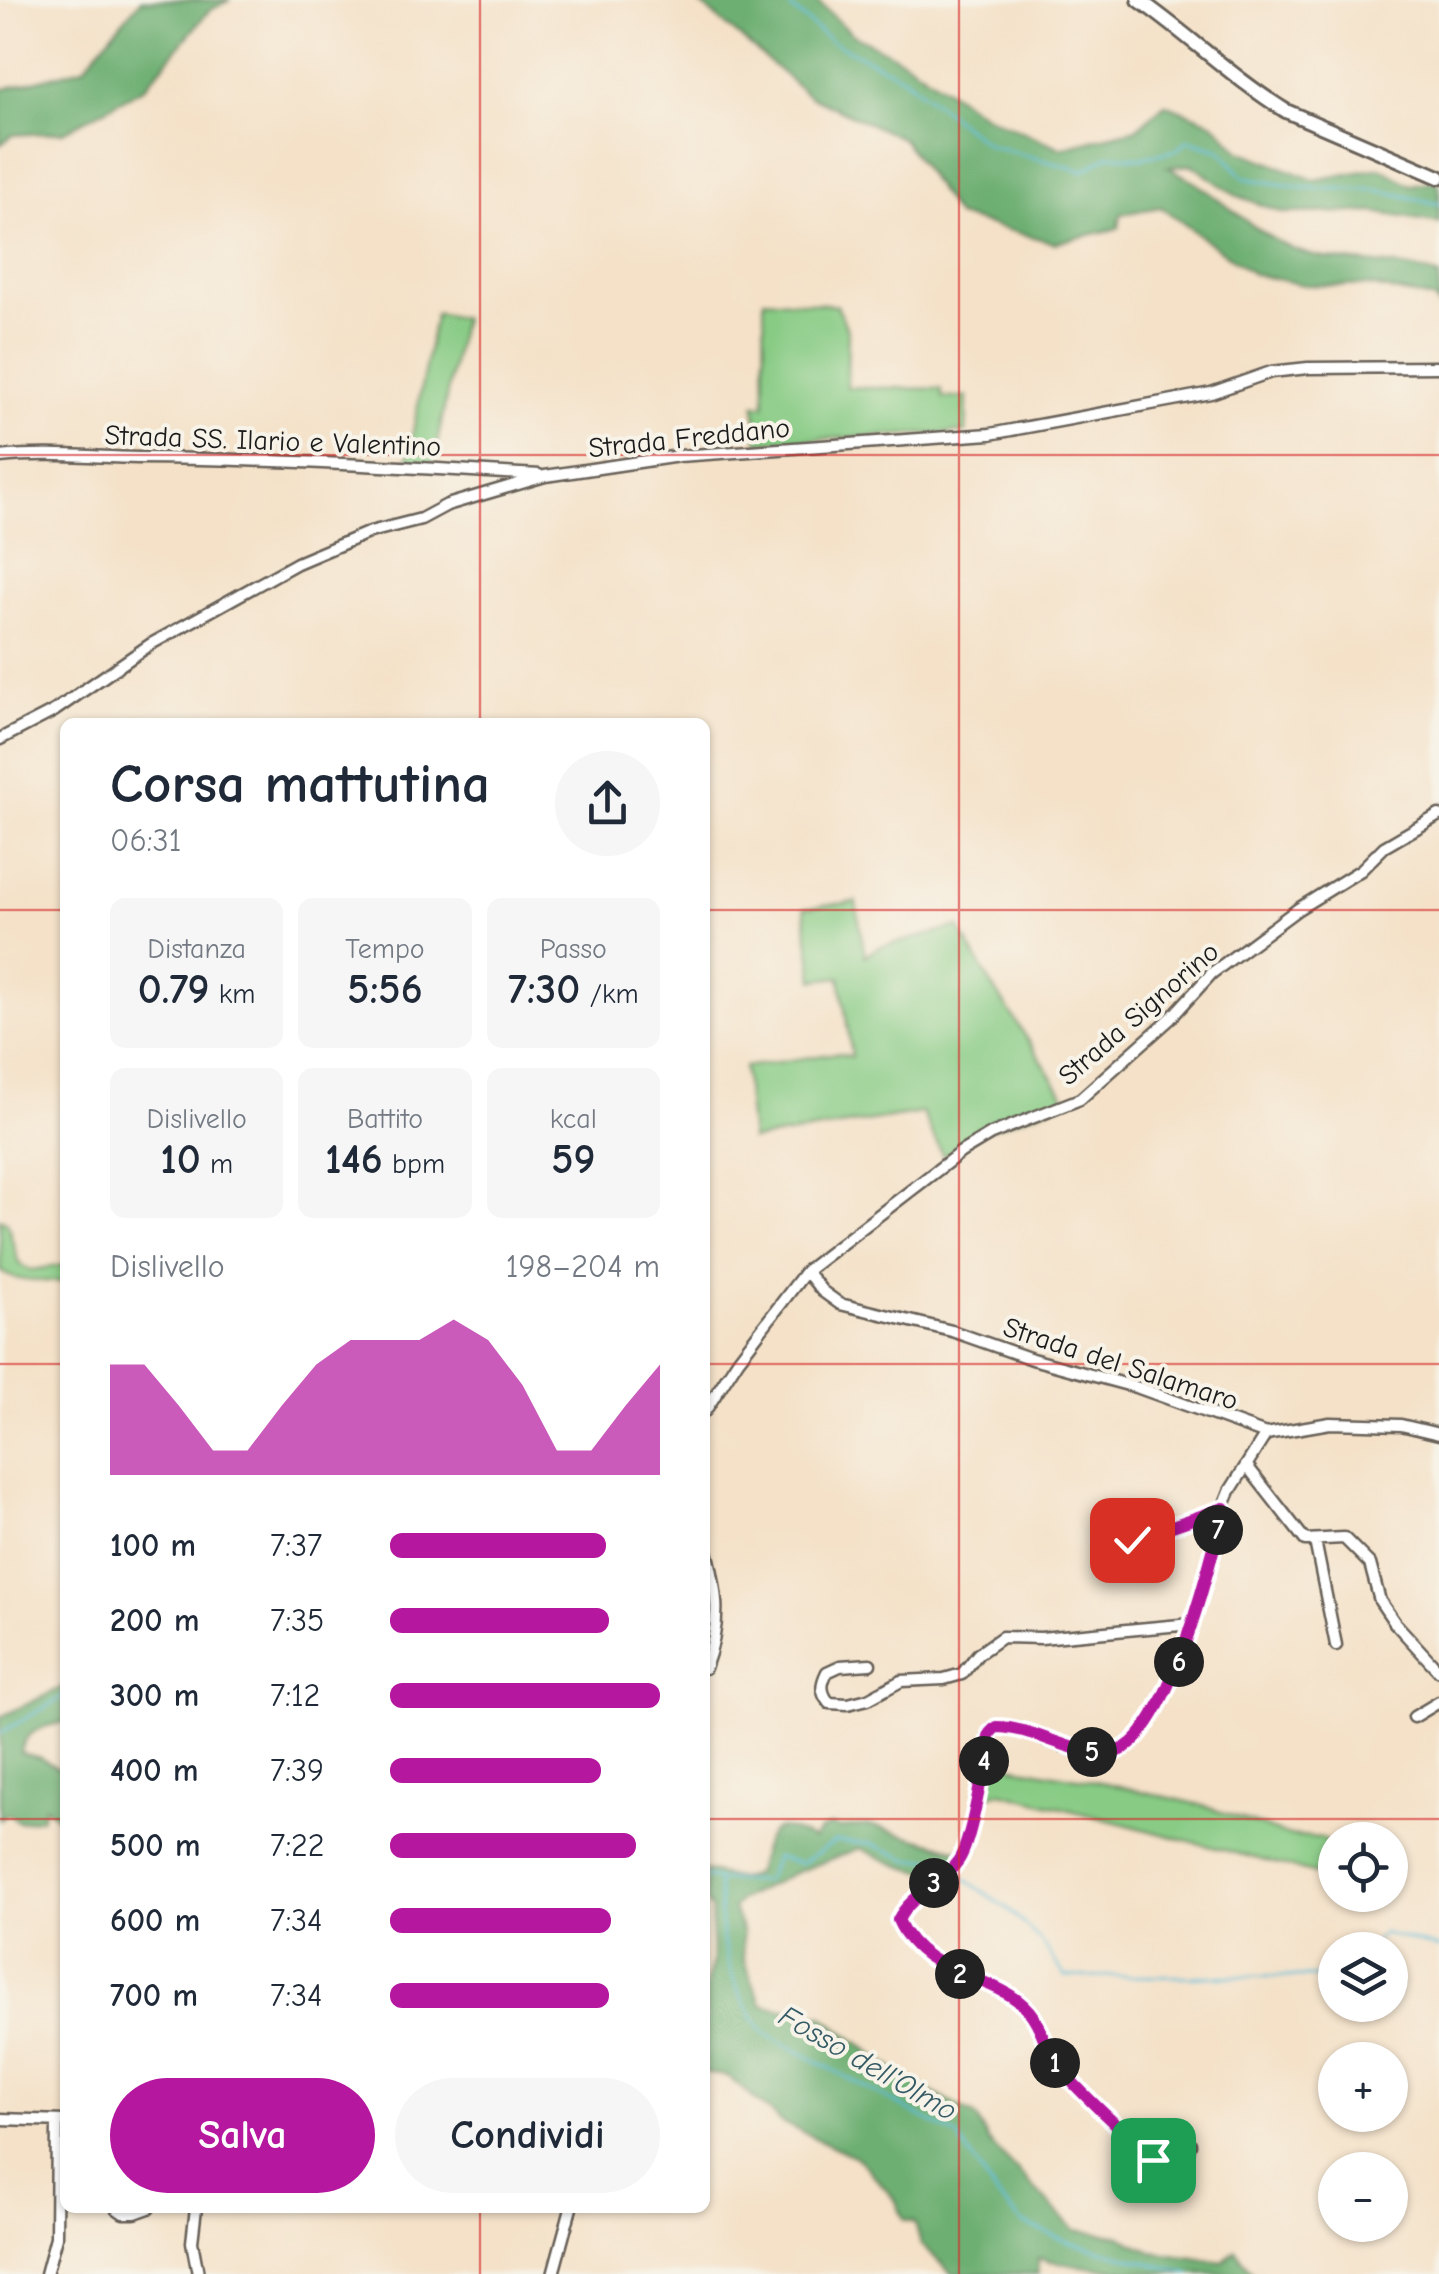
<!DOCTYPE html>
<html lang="it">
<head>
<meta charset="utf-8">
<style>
	:root { --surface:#fff; --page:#f6f6f7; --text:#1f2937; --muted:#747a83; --accent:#b5179e }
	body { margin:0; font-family:"Comic Neue",sans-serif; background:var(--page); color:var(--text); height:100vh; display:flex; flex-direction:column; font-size:38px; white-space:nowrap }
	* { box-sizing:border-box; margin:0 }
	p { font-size:32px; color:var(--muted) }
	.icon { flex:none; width:55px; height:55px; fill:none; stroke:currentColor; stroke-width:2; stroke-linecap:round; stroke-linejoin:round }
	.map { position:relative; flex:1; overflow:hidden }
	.drawer { position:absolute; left:60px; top:718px; width:650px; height:1495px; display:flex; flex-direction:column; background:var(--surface); border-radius:15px; box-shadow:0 2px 8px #0004 }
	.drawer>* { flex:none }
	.buttons { position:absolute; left:1318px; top:1822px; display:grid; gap:20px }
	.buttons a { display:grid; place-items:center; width:90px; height:90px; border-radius:50%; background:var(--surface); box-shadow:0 2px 8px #0004; font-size:50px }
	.pin { position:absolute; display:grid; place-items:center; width:85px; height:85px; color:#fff; margin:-42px; border-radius:20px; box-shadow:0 5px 15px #0006 }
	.km { position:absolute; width:50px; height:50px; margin:-25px; border-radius:50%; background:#222; color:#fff; font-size:28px; line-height:50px; text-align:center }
	.round { display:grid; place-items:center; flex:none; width:105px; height:105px; border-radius:52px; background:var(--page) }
	.head { display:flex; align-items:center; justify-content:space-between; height:170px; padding:0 50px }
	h1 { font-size:55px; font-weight:600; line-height:75px }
	.figures { display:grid; grid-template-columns:repeat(3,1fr); gap:15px; height:170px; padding:10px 50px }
	.figures div { display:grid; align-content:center; border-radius:15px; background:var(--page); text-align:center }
	.figures b { font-size:42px; font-weight:600 }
	.figures small { font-size:28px; font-weight:400 }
	.figures p { font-size:28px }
	.chart { height:280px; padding:20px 50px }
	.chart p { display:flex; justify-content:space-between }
	.chart svg { width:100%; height:180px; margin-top:10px; fill:var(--accent); opacity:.7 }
	.action { display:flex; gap:20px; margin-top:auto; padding:20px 50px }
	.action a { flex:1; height:115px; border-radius:60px; background:var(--accent); color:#fff; font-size:40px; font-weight:600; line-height:115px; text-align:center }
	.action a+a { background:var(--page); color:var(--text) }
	ul { padding:0 50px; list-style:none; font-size:32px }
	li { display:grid; grid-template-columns:160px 120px 1fr; align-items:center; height:75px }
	li i { height:25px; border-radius:12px; background:var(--accent) }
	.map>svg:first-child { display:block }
	.green { fill:#87cb84; stroke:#527450; stroke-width:2.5 }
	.forest { fill:#6daf72; stroke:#446647; stroke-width:2.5 }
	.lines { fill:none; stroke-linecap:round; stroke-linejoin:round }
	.stream { stroke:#57bad6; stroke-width:2.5 }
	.minor-casing { stroke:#686158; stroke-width:15 }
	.tertiary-casing { stroke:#686158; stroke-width:18 }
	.minor { stroke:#fff; stroke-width:10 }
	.tertiary { stroke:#fff; stroke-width:12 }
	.route-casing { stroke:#fff; stroke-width:20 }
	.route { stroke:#b5179e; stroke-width:12 }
	.grid { fill:none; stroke:#d62828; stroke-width:2.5; stroke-opacity:0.55 }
	.labels { text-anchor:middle; stroke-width:8; stroke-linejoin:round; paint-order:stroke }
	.street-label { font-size:28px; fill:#1c1c1c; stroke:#f7f3e8 }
	.water-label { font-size:30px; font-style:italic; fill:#345b66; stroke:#f7f3e8 }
</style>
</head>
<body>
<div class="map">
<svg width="1439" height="2274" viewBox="0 0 1439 2274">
	<rect width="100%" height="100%" fill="#f7f3e8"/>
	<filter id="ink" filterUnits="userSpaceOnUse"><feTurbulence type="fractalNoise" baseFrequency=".01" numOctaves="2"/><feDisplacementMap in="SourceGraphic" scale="20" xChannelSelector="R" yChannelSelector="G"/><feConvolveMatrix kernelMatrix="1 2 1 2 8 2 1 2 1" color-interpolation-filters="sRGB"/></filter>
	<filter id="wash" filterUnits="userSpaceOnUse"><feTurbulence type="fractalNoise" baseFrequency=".0048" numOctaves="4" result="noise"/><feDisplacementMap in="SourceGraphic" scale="40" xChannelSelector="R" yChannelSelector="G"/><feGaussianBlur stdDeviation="2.25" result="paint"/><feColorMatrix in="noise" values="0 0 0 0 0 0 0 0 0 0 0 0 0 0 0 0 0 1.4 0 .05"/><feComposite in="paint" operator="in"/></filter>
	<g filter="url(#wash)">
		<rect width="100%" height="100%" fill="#f4e1c8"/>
		<path class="green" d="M764 299 837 305 848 332 847 387 941 389 943 398 967 397 966 432 758 442 755 405H765Z
			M435 314 462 318 433 464H407Z
			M856 902 865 956 877 948 959 927 990 982 1068 1101 987 1130 943 1156 922 1113 751 1140 744 1067 837 1053 852 1057 840 977 814 980 804 908Z
			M0 1219 7 1222 19 1264 31 1270 65 1265V1282C44 1280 21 1284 1 1272Z
			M992 1743 998 1757 1015 1767 1106 1783 1201 1805 1287 1835 1322 1838 1335 1850V1879L1001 1792 980 1797Z"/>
		<path class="forest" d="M141 0H230L209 11 145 87 63 132 13 135 0 145V90L83 68Z
			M696 0H816L852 34 905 61 984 115 1061 148 1136 129 1165 104 1214 123 1240 151 1314 180 1380 168 1411 185 1432 181 1439 184V223L1372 212 1283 213 1235 195 1192 165 1168 167C1179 173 1191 179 1202 187 1238 212 1270 246 1315 256 1357 266 1395 260 1439 276V307L1433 299 1369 286 1304 285 1253 274 1161 207 1121 214 1119 228 1055 243 956 216 903 139 809 96Z
			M65 1686V1722C46 1726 24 1729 21 1753L41 1758 65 1773V1825L45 1806 41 1818 19 1822 7 1814 0 1819V1717Z
			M832 1825 838 1828 870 1825 961 1851 945 1873C913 1874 888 1862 860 1848L792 1874 739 1901 733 1909 742 1931 744 1960 762 2005 822 2016 900 2074 976 2117 988 2141 1075 2230 1120 2236 1152 2252 1223 2262 1236 2250 1253 2274C1183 2274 1105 2274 1038 2258L1039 2274H952L921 2244 915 2223 904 2220 896 2201 858 2158 783 2123 727 2076 705 2073V1988L713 1962 711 1909 705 1901V1871L739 1879 755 1874C768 1833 767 1816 813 1839L819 1831Z"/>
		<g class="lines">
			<path class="stream" d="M786 0 791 8 831 41 903 77 988 145 1083 171 1109 155 1142 158 1177 150 1188 140 1220 150 1244 178 1303 188 1377 190 1439 204
				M0 1733 65 1696
				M958 1874 1008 1909 1039 1939 1065 1976 1335 1977
				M705 1877 718 1880C721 1944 725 1981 764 2033L957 2136 998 2197 1022 2223 1069 2242 1191 2274
				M718 1880 766 1881 776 1857 801 1863 836 1841 872 1844 910 1860 945 1859 947 1861
				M1366 1950 1383 1933 1439 1948"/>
		</g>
	</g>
	<g filter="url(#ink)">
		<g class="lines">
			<g class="minor-casing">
				<path id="minor" d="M0 457C47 452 91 457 138 458 272 459 405 467 539 475
					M0 739 54 711 151 644 297 563 370 532 421 519 447 505 545 476 679 456 990 434 1211 393 1271 372 1308 368 1439 367
					M806 1271 822 1291 840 1304 952 1331 1032 1359 1139 1388 1266 1434 1330 1423 1401 1425 1439 1434
					M705 1411 738 1360 806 1271 961 1152 991 1134 1080 1099 1170 1019 1212 973 1298 909 1361 870 1384 847 1439 815
					M1247 1466 1305 1540 1344 1538 1370 1564 1380 1601 1395 1623 1439 1671
					M1118 1539 1132 1540 1223 1508 1230 1491 1266 1434
					M1315 1541 1336 1645
					M705 1543C717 1589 723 1621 705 1668
					M870 1664 840 1666 827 1672C821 1684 820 1691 829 1703L848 1704 868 1699 901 1681 944 1679 962 1674 978 1654 1002 1637 1041 1638 1191 1624
					M1414 1717 1439 1702
					M0 2119 65 2121
					M1190 2144 1186 2158 1171 2167 1153 2160C1122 2129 1086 2100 1058 2067 1045 2051 1043 2027 1029 2011 993 1971 926 1980 898 1920 912 1893 941 1885 958 1861 973 1840 983 1762 989 1733L996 1727H1010C1035 1735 1087 1759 1113 1754 1167 1743 1212 1558 1223 1508
					M116 2208 123 2213H135L149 2208
					M196 2208 192 2242 198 2274
					M46 2274 56 2237 57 2122
					M553 2274 571 2208"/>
			</g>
			<g class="tertiary-casing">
				<path id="tertiary" d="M1139 0C1189 35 1234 79 1286 111L1439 177"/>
			</g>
			<use href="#minor" class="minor"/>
			<use href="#tertiary" class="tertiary"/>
		</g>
	</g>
	<g class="lines" filter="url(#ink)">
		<g class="route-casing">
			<path id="route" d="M1132 1540 1224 1508C1212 1556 1166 1751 1109 1753 1069 1755 1035 1727 996 1727L990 1733C983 1762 973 1840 958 1861 941 1885 912 1893 898 1920 925 1980 994 1971 1029 2011 1043 2027 1045 2050 1058 2066 1086 2100 1122 2129 1153 2160"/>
		</g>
		<use href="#route" class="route"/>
	</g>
	<path class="grid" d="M480 0V722M959 0V2274M0 455H1439M0 910H65M705 910H1439M0 1364H65M705 1364H1439M0 1819H65M705 1819H1439M480 2208V2274"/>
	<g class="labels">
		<g class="street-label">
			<text transform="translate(689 437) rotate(-6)" y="10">Strada Freddano</text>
			<text transform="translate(273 440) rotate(2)" y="10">Strada SS. Ilario e Valentino</text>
			<text transform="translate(1138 1013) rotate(-41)" y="10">Strada Signorino</text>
			<text transform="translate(1121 1363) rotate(18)" y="10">Strada del Salamaro</text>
		</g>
		<g class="water-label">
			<text transform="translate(868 2063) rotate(30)" y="10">Fosso dell'Olmo</text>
		</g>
	</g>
</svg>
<div class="buttons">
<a><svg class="icon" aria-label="locate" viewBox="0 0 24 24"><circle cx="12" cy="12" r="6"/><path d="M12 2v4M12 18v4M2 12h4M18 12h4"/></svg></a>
<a><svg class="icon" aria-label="layers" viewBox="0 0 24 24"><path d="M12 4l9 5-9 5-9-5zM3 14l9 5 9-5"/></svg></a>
<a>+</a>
<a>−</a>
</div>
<div class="pin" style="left:1153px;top:2160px;background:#1e9e55"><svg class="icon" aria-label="arrive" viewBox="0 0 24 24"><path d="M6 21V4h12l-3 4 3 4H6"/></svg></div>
<div class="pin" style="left:1132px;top:1540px;background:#d93025"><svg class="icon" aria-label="check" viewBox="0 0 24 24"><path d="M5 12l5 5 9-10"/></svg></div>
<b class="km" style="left:1055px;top:2063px">1</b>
<b class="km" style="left:960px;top:1974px">2</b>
<b class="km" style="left:934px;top:1883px">3</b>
<b class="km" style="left:984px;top:1761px">4</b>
<b class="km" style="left:1092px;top:1752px">5</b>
<b class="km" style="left:1179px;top:1662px">6</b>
<b class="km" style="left:1218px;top:1530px">7</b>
<section class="drawer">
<div class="head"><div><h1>Corsa mattutina</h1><p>06:31</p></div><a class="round"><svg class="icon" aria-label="share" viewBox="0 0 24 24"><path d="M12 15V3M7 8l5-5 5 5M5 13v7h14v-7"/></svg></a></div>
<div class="figures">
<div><p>Distanza</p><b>0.79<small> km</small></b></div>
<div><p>Tempo</p><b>5:56</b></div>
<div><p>Passo</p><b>7:30<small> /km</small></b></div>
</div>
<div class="figures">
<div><p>Dislivello</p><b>10<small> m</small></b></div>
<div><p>Battito</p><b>146<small> bpm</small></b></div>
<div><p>kcal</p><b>59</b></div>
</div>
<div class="chart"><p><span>Dislivello</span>198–204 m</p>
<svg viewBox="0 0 160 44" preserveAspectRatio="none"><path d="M0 44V17L10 17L20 27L30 38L40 38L50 27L60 17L70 11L80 11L90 11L100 6L110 11L120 22L130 38L140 38L150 27L160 17V44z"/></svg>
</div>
<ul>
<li><b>100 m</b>7:37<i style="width:80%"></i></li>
<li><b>200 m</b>7:35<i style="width:81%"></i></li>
<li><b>300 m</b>7:12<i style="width:100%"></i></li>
<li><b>400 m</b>7:39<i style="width:78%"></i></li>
<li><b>500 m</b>7:22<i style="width:91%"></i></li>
<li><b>600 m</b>7:34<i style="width:82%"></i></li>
<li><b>700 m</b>7:34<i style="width:81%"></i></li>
</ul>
<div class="action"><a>Salva</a><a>Condividi</a></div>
</section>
</div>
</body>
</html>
